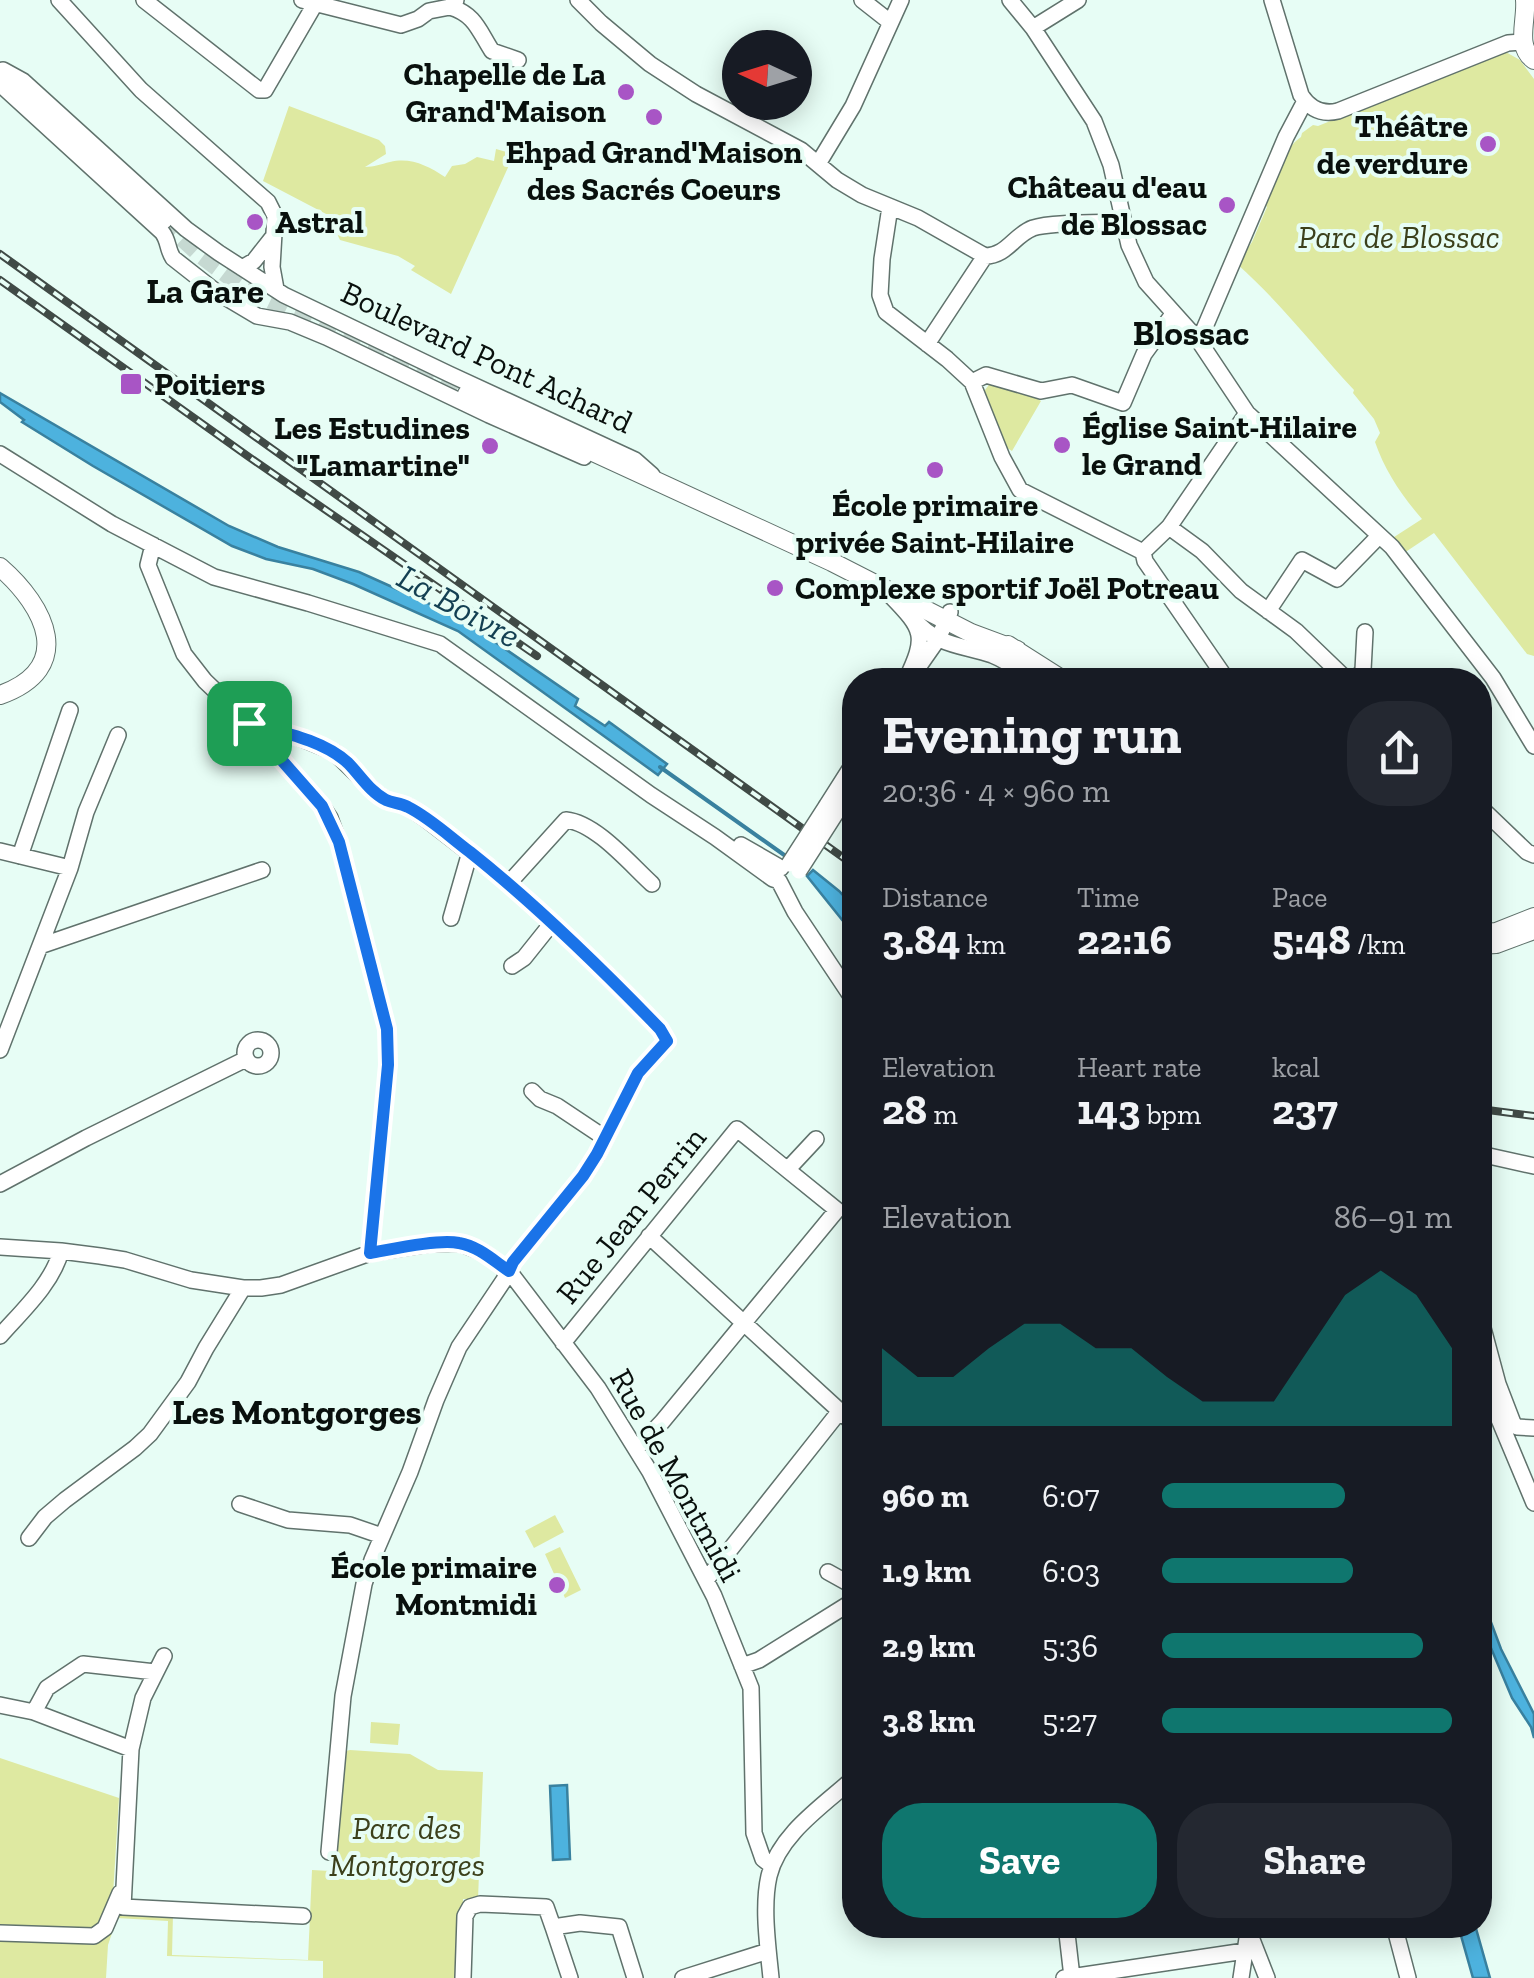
<!DOCTYPE html>
<html lang="en">
<head>
<meta charset="utf-8">
<style>
	:root { --surface:#171b24; --page:#242831; --text:#f1f3f6; --muted:#9ea1a6; --accent:#0f766e }
	body { margin:0; font-family:"Zilla Slab",serif; background:var(--page); color:var(--text); height:100vh; display:flex; flex-direction:column; font-size:38px; white-space:nowrap }
	* { box-sizing:border-box; margin:0 }
	p { font-size:32px; color:var(--muted) }
	.icon { flex:none; width:55px; height:55px; fill:none; stroke:currentColor; stroke-width:2; stroke-linecap:round; stroke-linejoin:round }
	.map { position:relative; flex:1; overflow:hidden }
	.side { position:absolute; left:842px; top:668px; width:650px; height:1270px; display:flex; flex-direction:column; background:var(--surface); border-radius:40px; box-shadow:0 5px 25px #0003 }
	.side>* { flex:none }
	.needle { width:65px; rotate:274deg }
	.controls { position:absolute; left:722px; top:30px; display:grid; gap:20px }
	.controls a { display:grid; place-items:center; width:90px; height:90px; border-radius:50%; background:var(--surface); box-shadow:0 5px 25px #0003; font-size:50px }
	.pin { position:absolute; display:grid; place-items:center; width:85px; height:85px; color:#fff; margin:-42px; border-radius:20px; box-shadow:0 5px 15px #0006 }
	.round { display:grid; place-items:center; flex:none; width:105px; height:105px; border-radius:40px; background:var(--page) }
	.head { display:flex; align-items:center; justify-content:space-between; height:170px; padding:0 40px }
	h1 { font-size:55px; font-weight:700; line-height:75px }
	.metrics { display:grid; grid-template-columns:repeat(3,1fr); gap:15px; height:170px; padding:10px 40px }
	.metrics div { display:grid; align-content:center }
	.metrics b { font-size:42px; font-weight:700 }
	.metrics small { font-size:28px; font-weight:400 }
	.metrics p { font-size:28px }
	.chart { height:280px; padding:20px 40px }
	.chart p { display:flex; justify-content:space-between }
	.chart svg { width:100%; height:180px; margin-top:10px; fill:var(--accent); opacity:.7 }
	.button { display:flex; gap:20px; margin-top:auto; padding:20px 40px }
	.button a { flex:1; height:115px; border-radius:40px; background:var(--accent); color:#fff; font-size:40px; font-weight:700; line-height:115px; text-align:center }
	.button a+a { background:var(--page); color:var(--text) }
	ul { padding:0 40px; list-style:none; font-size:32px }
	li { display:grid; grid-template-columns:160px 120px 1fr; align-items:center; height:75px }
	li i { height:25px; border-radius:12px; background:var(--accent) }
	.map>svg:first-child { display:block }
	.green { fill:#dee9a1 }
	.water { fill:#4db2de; stroke:#39819f; stroke-width:2.5 }
	.lines { fill:none; stroke-linecap:round; stroke-linejoin:round }
	.stream { stroke:#39819f; stroke-width:4 }
	.major-tunnel { stroke:#c6d9d2; stroke-width:18; stroke-dasharray:18 9; stroke-linecap:butt }
	.minor-casing { stroke:#60726c; stroke-width:18 }
	.major-casing { stroke:#60726c; stroke-width:20 }
	.minor { stroke:#fff; stroke-width:15 }
	.major { stroke:#fff; stroke-width:18 }
	.rail-casing { stroke:#404a46; stroke-width:8 }
	.rail { stroke:#e7fdf5; stroke-width:4; stroke-dasharray:11; stroke-linecap:butt }
	.minor-bridge-casing { stroke:#60726c; stroke-width:18; stroke-linecap:butt }
	.minor-bridge { stroke:#fff; stroke-width:15 }
	.route-casing { stroke:#fff; stroke-width:20 }
	.route { stroke:#1a73e8; stroke-width:12 }
	.poi-dot { fill:#a855c5; stroke:#e7fdf5; stroke-width:4 }
	.labels { text-anchor:middle; stroke-width:8; stroke-linejoin:round; paint-order:stroke }
	.poi-label { font-size:32px; font-weight:bold; fill:#09100d; stroke:#e7fdf5; text-anchor:end }
	.park-label { font-size:32px; font-style:italic; fill:#3c401b; stroke:#e7fdf5 }
	.street-label { font-size:32px; fill:#09100d; stroke:#e7fdf5 }
	.neighbourhood-label { font-size:35px; font-weight:bold; fill:#09100d; stroke:#e7fdf5 }
	.water-label { font-size:35px; font-style:italic; fill:#133f52; stroke:#e7fdf5 }
</style>
</head>
<body>
<div class="map">
<svg width="1534" height="1978" viewBox="0 0 1534 1978">
	<rect width="100%" height="100%" fill="#e7fdf5"/>
	<path class="green" d="M1504 51 1520 60 1534 79V656L1527 654 1434 533 1404 553 1391 539 1422 519C1402 496 1385 471 1375 442L1380 433 1374 419 1353 393 1354 390C1315 348 1280 302 1237 264L1252 242 1267 207 1264 204C1273 184 1282 149 1301 137L1302 133 1313 125 1318 126Z
		M289 106 379 140 385 146 386 154 365 167C374 167 381 164 390 162 411 157 428 166 445 177L452 166 465 164 477 157 494 161 496 149 514 154 451 294 411 270 415 266 398 256 340 240 328 215 263 181Z
		M991 382 1033 396 1041 401 1012 451 1004 446 982 394Z
		M555 1515 564 1532 534 1548 525 1531Z
		M560 1547 581 1590 565 1598 545 1554Z
		M371 1722 400 1724 398 1745 370 1743Z
		M350 1750 410 1754 438 1770 483 1772 478 1899H463L460 1978H323V1961L167 1956 168 1921 117 1918 108 1945 106 1978H0V1758L119 1798 112 1911 173 1914 172 1955 308 1960 312 1870 330 1871 341 1756 346 1751Z"/>
	<path class="water" d="M0 393 229 526 278 547 359 572 441 609 466 622 578 699 575 706 605 726 609 722 667 764 658 775 458 631 353 584 313 569 266 559 232 546 93 466 22 422 24 420 0 402Z
		M813 870 839 891 855 908V936L807 876Z
		M1480 1593 1501 1649 1534 1714V1738L1531 1727 1512 1698 1480 1622Z
		M567 1785 570 1859 553 1860 550 1786Z
		M1458 1925H1475L1490 1978H1473Z"/>
	<g class="lines">
		<path class="stream" d="M660 767 787 857"/>
		<path class="major-tunnel" d="M163 220 201 255 245 288 467 394"/>
		<g class="minor-casing">
			<path id="minor" d="M59 0 141 90 268 202 275 216 272 267 276 289
				M144 0 259 90H265L315 4
				M302 0 401 25 418 19 429 11 450 7 456 0
				M578 0 601 23 650 64 696 94 801 150 837 180 862 195 918 218 985 256
				M862 0 890 22
				M1010 0 1033 28 1094 121 1111 165 1129 245 1146 282 1199 341 1247 413 1392 547 1493 678 1534 746
				M1272 0 1301 95C1310 109 1322 115 1338 111L1508 43 1522 42
				M450 7C475 14 479 31 492 51L518 60
				M1033 28 1078 0
				M3 70 23 81 186 229 219 253 284 295 449 374 635 460 652 475
				M0 84 162 232C169 241 167 249 173 258L215 291 257 316 290 322 326 337 489 415 584 457
				M818 164 853 106 901 0
				M890 207 882 259 880 295 886 312 947 359 972 382 1002 457 1020 490 1143 552
				M242 268 254 261 272 238
				M1199 341 1286 137 1305 101
				M927 344 985 256C1007 256 1014 235 1033 228 1051 222 1102 223 1123 222
				M972 382 986 375 1041 391 1072 385 1123 403 1144 354 1173 314
				M0 454 112 524 214 577 308 603 440 644 651 795 715 837 773 879 779 881
				M1169 527 1202 551 1241 591 1296 631 1347 680
				M153 545 148 565 184 654 205 681 249 723 322 806 330 818 339 843 387 1029 388 1065 370 1253
				M1143 552 1169 527 1247 413
				M1143 552 1145 561 1227 680
				M891 596C924 630 927 636 906 680
				M1268 611 1302 560 1337 579 1379 536
				M914 619C936 646 962 645 992 655 1007 661 1021 671 1034 680
				M917 669 938 639 950 612
				M1356 680 1363 670 1365 632
				M249 723 290 734 334 752 376 793 387 800 407 806 426 819 509 883 589 958 660 1029 667 1041 638 1073 597 1155 583 1176 513 1262 504 1280 459 1347 436 1400 410 1472 372 1560 364 1584 343 1696 329 1852
				M827 805 855 761
				M1480 807 1527 852 1534 855
				M838 810 855 783
				M741 845 781 868
				M0 851 70 868
				M20 856 70 710
				M779 881 795 912 855 1002
				M509 883 566 820C596 823 630 864 652 884
				M451 918 470 852
				M40 946 262 870
				M512 966 524 958 552 923
				M245 1053a13 13 0 1 1 26 0a13 13 0 1 1-26 0Z
				M0 1050 70 868 86 812 118 735
				M532 1091 540 1099 557 1106 605 1138
				M1480 1154 1534 1166
				M788 1169 816 1139
				M0 1184 86 1138 246 1059
				M649 1236 855 1425
				M0 1247 61 1251 100 1256 125 1260 191 1280 243 1288H261L281 1285 370 1253 428 1244 459 1243 484 1253 509 1271 598 1388 650 1472 714 1596 751 1688 754 1833 763 1859 772 1866
				M1480 1317 1498 1384 1513 1423 1517 1427 1534 1428
				M0 1336C22 1311 52 1284 61 1251
				M563 1343 737 1129 837 1210 662 1422 636 1449
				M1480 1365 1485 1386 1534 1503
				M240 1504 288 1520 350 1525 382 1536
				M29 1538 45 1517 65 1500 135 1448 150 1434 188 1382 206 1348 243 1288
				M828 1572 855 1587
				M706 1580 839 1412
				M164 1656 143 1698 131 1749 123 1907 303 1916
				M742 1666 759 1660 855 1600
				M0 1705 34 1712 131 1749
				M34 1712 47 1688 83 1664 155 1672
				M1066 1925 1072 1977
				M1394 1925 1408 1978
				M1249 1932 1267 1978
				M0 1933 94 1936 105 1928 120 1893
				M463 1978 465 1916 470 1907 480 1904 546 1907 553 1927
				M570 1978 553 1927 580 1923 619 1927 635 1978
				M683 1978 768 1951
				M771 1978C768 1947 762 1907 769 1876 779 1834 824 1805 855 1777
				M1064 1978 1245 1951
				M1241 1978 1249 1925"/>
		</g>
		<g class="major-casing">
			<path id="major" d="M1525 0C1527 21 1515 46 1534 60
				M0 74 163 220
				M467 394 832 562 971 633 1017 650
				M0 567C46 607 76 668 0 695
				M1008 645 1063 680
				M1480 934 1496 932 1534 917
				M1480 945 1496 944 1534 930"/>
		</g>
		<use href="#minor" class="minor"/>
		<use href="#major" class="major"/>
		<g class="rail-casing">
			<path id="rail" d="M0 254 855 866
				M0 280 249 457 537 656
				M1480 1109 1534 1116"/>
		</g>
		<use href="#rail" class="rail"/>
		<g class="minor-bridge-casing">
			<path id="minor-bridge" d="M789 864 827 805
				M799 871 838 810"/>
		</g>
		<use href="#minor-bridge" class="minor-bridge"/>
	</g>
	<g class="lines">
		<g class="route-casing">
			<path id="route" d="M249 723C281 732 323 740 348 763 360 775 370 792 386 800 393 803 401 803 408 807 430 818 450 837 470 852 538 906 600 967 660 1029L667 1041 638 1073 597 1154 583 1176 513 1262 509 1271C494 1261 478 1246 459 1243 438 1239 393 1249 370 1253L388 1065 387 1029 339 842 322 806Z"/>
		</g>
		<use href="#route" class="route"/>
	</g>
	<g class="poi-dot">
		<circle cx="626" cy="92" r="10"/>
		<circle cx="654" cy="117" r="10"/>
		<circle cx="1488" cy="144" r="10"/>
		<circle cx="1227" cy="205" r="10"/>
		<circle cx="255" cy="222" r="10"/>
		<rect x="119" y="372" width="24" height="24" rx="5"/>
		<circle cx="1062" cy="445" r="10"/>
		<circle cx="490" cy="446" r="10"/>
		<circle cx="935" cy="470" r="10"/>
		<circle cx="775" cy="588" r="10"/>
		<circle cx="557" cy="1585" r="10"/>
	</g>
	<g class="labels">
		<g class="poi-label">
			<text x="606" y="85">Chapelle de La<tspan x="606" dy="37">Grand'Maison</tspan></text>
			<text x="1468" y="137">Théâtre<tspan x="1468" dy="37">de verdure</tspan></text>
			<text x="654" y="163" text-anchor="middle">Ehpad Grand'Maison<tspan x="654" dy="37">des Sacrés Coeurs</tspan></text>
			<text x="1207" y="198">Château d'eau<tspan x="1207" dy="37">de Blossac</tspan></text>
			<text x="275" y="233" text-anchor="start">Astral</text>
			<text x="154" y="395" text-anchor="start">Poitiers</text>
			<text x="1082" y="438" text-anchor="start">Église Saint-Hilaire<tspan x="1082" dy="37">le Grand</tspan></text>
			<text x="470" y="439">Les Estudines<tspan x="470" dy="37">"Lamartine"</tspan></text>
			<text x="935" y="516" text-anchor="middle">École primaire<tspan x="935" dy="37">privée Saint-Hilaire</tspan></text>
			<text x="795" y="599" text-anchor="start">Complexe sportif Joël Potreau</text>
			<text x="537" y="1578">École primaire<tspan x="537" dy="37">Montmidi</tspan></text>
		</g>
		<g class="park-label">
			<text x="1399" y="248">Parc de Blossac</text>
			<text x="407" y="1839">Parc des<tspan x="407" dy="37">Montgorges</tspan></text>
		</g>
		<g class="street-label">
			<text transform="translate(487 357) rotate(25)" y="11">Boulevard Pont Achard</text>
			<text transform="translate(631 1215) rotate(-51)" y="11">Rue Jean Perrin</text>
			<text transform="translate(676 1475) rotate(61)" y="11">Rue de Montmidi</text>
		</g>
		<g class="neighbourhood-label">
			<text x="205" y="303">La Gare</text>
			<text x="1191" y="345">Blossac</text>
			<text x="297" y="1424">Les Montgorges</text>
		</g>
		<g class="water-label">
			<text transform="translate(459 606) rotate(29)" y="12">La Boivre</text>
		</g>
	</g>
</svg>
<div class="controls">
<a><svg class="needle" viewBox="-14 -14 28 28"><path d="M0-13l5 13h-10z" fill="#e53935"/><path d="M0 13l5-13h-10z" fill="#9ea1a6"/></svg></a>
</div>
<div class="pin" style="left:249px;top:723px;background:#1e9e55"><svg class="icon" aria-label="arrive" viewBox="0 0 24 24"><path d="M6 21V4h12l-3 4 3 4H6"/></svg></div>
<section class="side">
<div class="head"><div><h1>Evening run</h1><p>20:36 · 4 × 960 m</p></div><a class="round"><svg class="icon" aria-label="share" viewBox="0 0 24 24"><path d="M12 15V3M7 8l5-5 5 5M5 13v7h14v-7"/></svg></a></div>
<div class="metrics">
<div><p>Distance</p><b>3.84<small> km</small></b></div>
<div><p>Time</p><b>22:16</b></div>
<div><p>Pace</p><b>5:48<small> /km</small></b></div>
</div>
<div class="metrics">
<div><p>Elevation</p><b>28<small> m</small></b></div>
<div><p>Heart rate</p><b>143<small> bpm</small></b></div>
<div><p>kcal</p><b>237</b></div>
</div>
<div class="chart"><p><span>Elevation</span>86–91 m</p>
<svg viewBox="0 0 160 44" preserveAspectRatio="none"><path d="M0 44V25L10 32L20 32L30 25L40 19L50 19L60 25L70 25L80 32L90 38L100 38L110 38L120 25L130 12L140 6L150 12L160 25V44z"/></svg>
</div>
<ul>
<li><b>960 m</b>6:07<i style="width:63%"></i></li>
<li><b>1.9 km</b>6:03<i style="width:66%"></i></li>
<li><b>2.9 km</b>5:36<i style="width:90%"></i></li>
<li><b>3.8 km</b>5:27<i style="width:100%"></i></li>
</ul>
<div class="button"><a>Save</a><a>Share</a></div>
</section>
</div>
</body>
</html>
